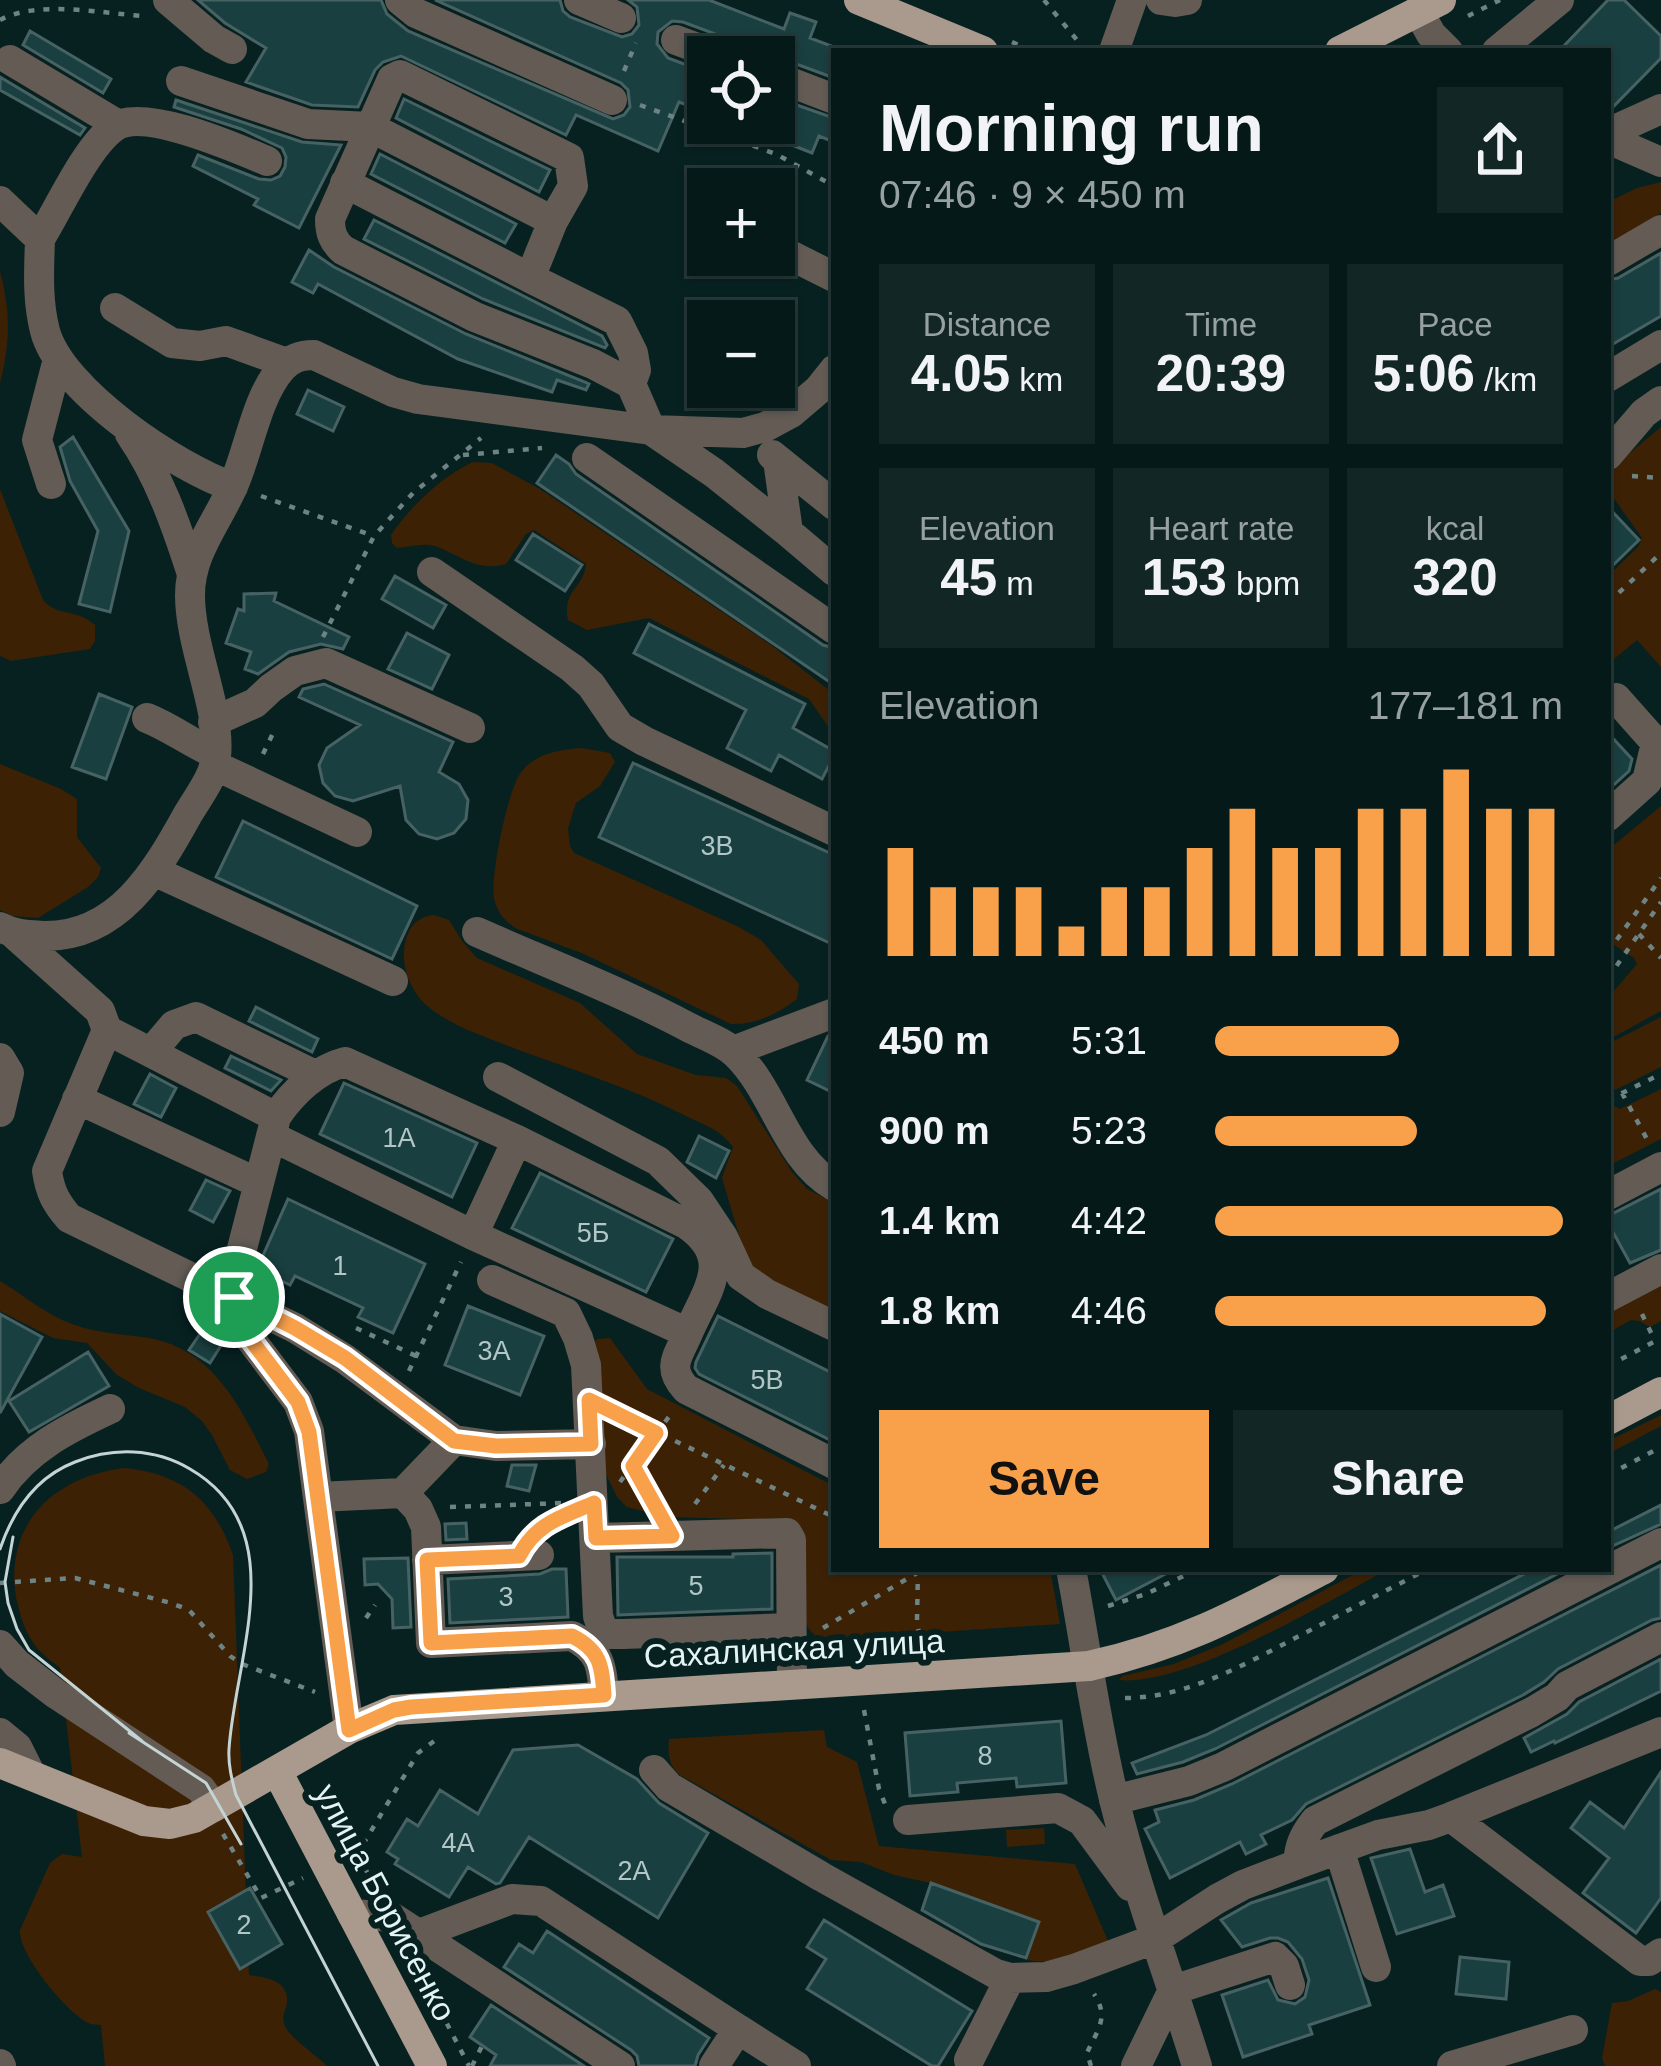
<!DOCTYPE html>
<html lang="en">
<head>
<meta charset="utf-8">
<style>
	:root { --surface:#051919; --page:#132626; --text:#f1f3f6; --muted:#97a0a2; --line:#263838; --accent:#f8a14a }
	body { margin:0; font-family:Arial,sans-serif; background:var(--page); color:var(--text); height:100vh; display:flex; flex-direction:column; font-size:45px; white-space:nowrap }
	* { box-sizing:border-box; margin:0 }
	p { font-size:39px; color:var(--muted) }
	.icon { flex:none; width:66px; height:66px; fill:none; stroke:currentColor; stroke-width:2; stroke-linecap:round; stroke-linejoin:round }
	.map { position:relative; flex:1; overflow:hidden }
	.panel { position:absolute; left:831px; top:48px; width:780px; height:1524px; display:flex; flex-direction:column; background:var(--surface); border-radius:0px; box-shadow:0 3px 9px #0004,0 0 0 3px var(--line) }
	.panel>* { flex:none }
	.buttons { position:absolute; left:687px; top:36px; display:grid; gap:24px }
	.buttons a { display:grid; place-items:center; width:108px; height:108px; border-radius:0px; background:var(--surface); box-shadow:0 3px 9px #0004,0 0 0 3px var(--line); font-size:60px }
	.pin { position:absolute; display:grid; place-items:center; width:102px; height:102px; color:#fff; margin:-51px; border:6px solid #fff; border-radius:50%; box-shadow:0 3px 12px #0007 }
	.round { display:grid; place-items:center; flex:none; width:126px; height:126px; border-radius:0px; background:var(--page) }
	.head { display:flex; align-items:center; justify-content:space-between; height:204px; padding:0 48px }
	h1 { font-size:66px; font-weight:800; line-height:90px }
	.stats { display:grid; grid-template-columns:repeat(3,1fr); gap:18px; height:204px; padding:12px 48px }
	.stats div { display:grid; align-content:center; border-radius:0px; background:var(--page); text-align:center }
	.stats b { font-size:51px; font-weight:800 }
	.stats small { font-size:33px; font-weight:400 }
	.stats p { font-size:33px }
	.chart { height:336px; padding:24px 48px }
	.chart p { display:flex; justify-content:space-between }
	.chart svg { width:100%; height:216px; margin-top:12px; stroke:var(--accent); stroke-width:6 }
	.action { display:flex; gap:24px; margin-top:auto; padding:24px 48px }
	.action a { flex:1; height:138px; border-radius:0px; background:var(--accent); color:#111; font-size:48px; font-weight:800; line-height:138px; text-align:center }
	.action a+a { background:var(--page); color:var(--text) }
	ul { padding:0 48px; list-style:none; font-size:39px }
	li { display:grid; grid-template-columns:192px 144px 1fr; align-items:center; height:90px }
	li i { height:30px; border-radius:15px; background:var(--accent) }
	.map>svg:first-child { display:block }
	.green { fill:#3c2105 }
	.building { fill:#1a3f40; stroke:#476263; stroke-width:3 }
	.lines { fill:none; stroke-linecap:round; stroke-linejoin:round }
	.path { stroke:#6e8383; stroke-width:4.5; stroke-dasharray:6 9; stroke-linecap:butt }
	.minor { stroke:#635b54; stroke-width:30 }
	.major { stroke:#aa9a8d; stroke-width:30 }
	.tram { stroke:#c4d4d4; stroke-width:3 }
	.route-casing { stroke:#fff; stroke-width:24 }
	.route { stroke:#f8a14a; stroke-width:15 }
	.labels { text-anchor:middle; stroke-width:12; stroke-linejoin:round; paint-order:stroke }
	.number-label { font-size:27px; fill:#b2c6c6 }
	.street-label { font-size:33px; fill:#e4f3f3; stroke:#072121 }
</style>
</head>
<body>
<div class="map">
<svg width="1661" height="2066" viewBox="0 0 1661 2066">
	<rect width="100%" height="100%" fill="#072121"/>
	<path class="green" d="M1661 182V213L1608 245V202L1637 188Z
		M0 272C11 311 10 345 0 383Z
		M1661 427V667L1637 640 1608 664V576L1638 547 1642 538 1608 490V471Z
		M473 462 492 463 540 489 771 645 834 694V735L809 699 649 618 587 630 568 620C562 590 584 588 586 564L534 530 526 534 506 564C479 572 462 557 438 547 425 542 411 547 397 548L392 543 391 535C410 507 442 476 473 462Z
		M0 489 43 600C59 618 74 607 95 625V641L90 649 11 661 0 656Z
		M581 748 610 753 615 762 600 786 576 803 568 828 570 846 574 853 739 927 761 940 799 984 797 999C778 1014 755 1025 731 1024L584 954 515 928C504 920 497 912 494 898 490 877 508 787 522 771 537 753 558 750 581 748Z
		M0 764 61 789 77 799V837L101 868 98 877 88 887 38 918 13 916 0 910Z
		M1661 806V1011L1608 1040V998L1637 964 1634 958 1608 941V850Z
		M434 915 449 920 462 941 477 958 580 1003 637 1054 696 1075 726 1078 737 1086 792 1172 807 1189 834 1203V1311L757 1274 747 1262 722 1178 733 1147C722 1131 705 1125 688 1117 634 1089 573 1070 516 1049 486 1037 450 1026 425 1004 412 992 403 971 404 954 405 934 412 917 434 915Z
		M1661 1017V1067L1615 1090 1608 1075V1044Z
		M1661 1089V1139L1608 1166V1093L1614 1106 1620 1109Z
		M1661 1280V1321L1650 1327 1639 1321 1631 1320 1608 1333V1309Z
		M0 1281C23 1295 47 1315 72 1324 97 1334 128 1334 154 1339 217 1353 243 1413 269 1464L266 1472 247 1479 230 1470 212 1435 202 1421 185 1407 139 1388 117 1375 87 1343 53 1338 0 1311Z
		M610 1338 647 1389 834 1486V1569H1050L1060 1624 819 1640 808 1628 781 1520 666 1517 627 1507 617 1497 605 1472 594 1342 597 1339Z
		M1661 1415V1426L1608 1454V1441Z
		M125 1468C182 1474 214 1500 233 1555L249 1975C263 1977 286 1979 287 1998 288 2009 280 2015 285 2026 290 2038 315 2054 327 2066H105L101 2025C92 2024 89 2025 82 2019 62 2006 18 1953 20 1930L50 1863 62 1854 82 1857 60 1668C53 1662 44 1656 38 1649 25 1634 20 1616 16 1597 4 1523 55 1476 125 1468Z
		M1364 1569H1389C1326 1602 1187 1687 1119 1680L1122 1676 1174 1664 1223 1644Z
		M824 1730 827 1747 857 1762 879 1846 1075 1864 1108 1941C1081 1951 1054 1968 1026 1959L1039 1921 931 1883 894 1875 861 1862 831 1860 678 1774C668 1762 668 1754 669 1739Z
		M1044 1828 1045 1844 1007 1847 1006 1830Z
		M1655 1989 1661 1992V2066H1605L1602 2058 1612 2003 1628 2001Z"/>
	<path class="building" d="M198 0H381L387 14 408 31 613 119 624 115 630 107 628 90 621 83 435 0H560L563 11 570 17 622 37 632 34 639 25 637 7 628 0H709L784 29 790 13 816 22 810 38 834 47V78L683 22 672 21 658 32 657 44 668 58 708 73V113L679 102 658 151 576 115 566 135 401 56 383 62 375 70 358 107 312 105 246 82 266 48 225 23Z
		M1608 0H1624L1661 36V58L1608 112V51H1559Z
		M30 31 111 79 103 93 23 45Z
		M0 77 85 128 80 135 0 90Z
		M774 97 834 118V142L819 136 812 153 774 138Z
		M404 99 550 170 539 192 396 118Z
		M176 100 302 142 341 145 299 228 254 205 258 199 193 166 198 155 259 179 271 180 280 176 285 167 286 157 282 148 241 129 174 107Z
		M380 154 516 224 505 243 371 174Z
		M374 220 602 336 607 345 605 348 483 299 364 239Z
		M309 250 334 267 466 334 585 382 589 384 586 390 557 380 552 392 458 359 318 284 313 293 292 282Z
		M1661 253V316L1608 347V280L1618 278Z
		M308 390 344 407 333 431 297 414Z
		M73 437 129 531 110 612 79 604 98 531 70 481 60 447Z
		M556 455 569 464 576 474 823 645 834 648V685L537 483Z
		M1608 507 1639 540 1608 570Z
		M533 534 582 565 565 591 516 560Z
		M395 576 446 605 433 628 382 599Z
		M276 593 274 601 349 637 343 649 321 644 289 652 258 674 245 669 251 652 226 643 238 609 244 611V594Z
		M649 624 805 704 793 728 834 751V756L822 779 779 755 771 771 727 748 746 710 634 653Z
		M407 633 449 655 432 689 388 669Z
		M324 684 453 742 439 772 459 784 468 800 466 819 454 833 437 839 419 834 406 820 400 786 353 801 335 796 323 783 319 765 327 748 360 725 299 697 303 689Z
		M99 694 132 707 106 779 72 767Z
		M1608 733 1632 759 1629 771 1608 790Z
		M633 763 834 855V945L599 837Z
		M243 821 417 906 392 959 216 877Z
		M256 1007 318 1039 312 1052 249 1021Z
		M834 1034V1093L807 1080 828 1036Z
		M231 1056 281 1080 271 1091 225 1068Z
		M150 1074 176 1088 161 1117 134 1104Z
		M344 1083 477 1143 452 1197 320 1134Z
		M699 1136 729 1151 716 1178 687 1162Z
		M540 1173 673 1239 646 1292 512 1228Z
		M206 1180 230 1191 213 1222 190 1210Z
		M1661 1189V1250L1630 1263 1608 1223V1216Z
		M288 1199 425 1264 393 1333 358 1317 363 1308 295 1276 290 1285 257 1269Z
		M468 1306 544 1336 520 1395 445 1365Z
		M0 1314 42 1337 0 1413Z
		M718 1316 834 1374V1442L699 1374 695 1368 696 1362Z
		M202 1331 222 1344 210 1363 189 1350Z
		M88 1352 109 1386 29 1432 9 1401Z
		M512 1465H536L529 1491 507 1486Z
		M1661 1505V1524L1608 1548V1532Z
		M466 1523 467 1539 446 1540 445 1524Z
		M772 1553V1609L618 1615 617 1557H733V1554Z
		M408 1558 411 1627 393 1628 392 1599 378 1584 365 1585 364 1559Z
		M1661 1565V1618L1652 1620 1558 1669 1544 1682 1523 1695 1306 1804 1292 1820 1261 1835 1266 1844 1246 1854 1240 1842 1170 1878 1145 1829 1159 1822 1155 1810 1194 1800 1232 1784Z
		M552 1569H566L568 1617 450 1623 448 1579 540 1574Z
		M1100 1569H1175L1116 1600Z
		M1534 1569H1567L1215 1749 1183 1762 1137 1774 1132 1763 1206 1735Z
		M1661 1659V1691L1555 1743 1554 1741 1531 1752 1524 1738 1567 1714 1579 1702Z
		M1061 1721 1066 1783 1017 1787 1016 1778 957 1783 958 1792 910 1796 905 1733Z
		M578 1745 637 1779 659 1803 708 1833 658 1918 529 1837 500 1883 496 1884 468 1867 449 1897 395 1864 398 1859 387 1852 407 1819 418 1826 440 1790 478 1814 513 1750Z
		M1661 1772V1898L1636 1933 1583 1893 1609 1858 1571 1828 1590 1802 1624 1828Z
		M1410 1849 1425 1892 1443 1885 1454 1916 1397 1934 1371 1858Z
		M1328 1878 1370 2005 1309 2025 1312 2034 1243 2057 1222 1995 1268 1980 1278 2000 1295 2004 1305 1997 1309 1980 1302 1959 1288 1942 1278 1938H1270L1242 1947 1221 1920 1251 1903Z
		M931 1883 1039 1922 1026 1958 981 1944 922 1910Z
		M250 1888 282 1944 240 1969 208 1912Z
		M824 1920 972 2011 938 2066H932L807 1989 826 1959 807 1947Z
		M547 1931 709 2038 698 2055 695 2066H639L637 2056 631 2050 504 1967 519 1944 533 1953Z
		M1460 1957 1509 1962 1506 1999 1456 1994Z
		M491 2005 584 2066H490L496 2055 470 2037Z"/>
	<g class="lines">
		<path class="path" d="M1044 0 1086 51
			M1468 16 1500 0
			M0 20C37 0 101 13 142 16
			M1012 42 1032 51
			M624 71 636 43
			M640 105 776 154 834 186
			M463 455 542 448
			M1632 476 1661 478
			M261 496 374 536
			M1608 603 1661 553
			M323 637 374 536 413 493 481 438
			M263 754 276 727
			M1639 934 1661 958
			M1608 952 1661 878
			M1608 978 1661 902
			M1622 1093 1648 1141
			M1608 1100 1661 1074
			M1642 1314 1655 1341
			M356 1328 416 1356
			M1608 1366 1661 1338
			M409 1371 461 1262
			M621 1415 834 1517
			M633 1465 657 1508
			M1608 1475 1661 1447
			M620 1482 671 1414
			M695 1504 724 1465
			M450 1507 564 1503
			M543 1526 566 1516
			M918 1569 917 1620 921 1647
			M0 1583 75 1578 171 1603 189 1610 230 1656 242 1664 315 1692
			M1108 1606 1146 1594 1198 1569
			M366 1618 375 1605
			M823 1628 917 1573
			M1125 1698C1188 1698 1247 1663 1301 1635 1343 1613 1385 1591 1428 1569
			M864 1710 879 1789 885 1804
			M223 1834 261 1898 303 1878
			M374 1886 363 1864 362 1846 418 1753 437 1739
			M419 1970 469 2066
			M472 2066 482 2046
			M1091 2066 1087 2053C1097 2030 1110 2018 1094 1994"/>
		<path class="minor" d="M168 0 214 39 232 49
			M400 0 416 13 612 100
			M579 0 621 18
			M1161 0 1175 2 1187 0
			M1418 11 1431 34 1448 51
			M676 40 722 57
			M1114 51 1132 0
			M1497 51 1559 0
			M10 60 117 124
			M774 76 834 99
			M181 81 308 124 370 127 553 221 530 278 617 321 633 353 636 370 631 384 651 430 714 473 788 532
			M1608 133 1661 109
			M1608 139 1661 162
			M345 183 530 278
			M0 201 40 239C39 270 37 300 45 331 61 391 177 468 233 487
			M553 221 573 186 569 158 400 75 392 79 330 219C330 233 333 241 343 250L475 317 593 364 631 384
			M40 239C59 208 86 148 113 128 141 106 236 148 267 161
			M774 247 834 277
			M1608 261 1661 230
			M115 308 172 343 200 346 226 341 287 363
			M1608 377 1661 345
			M130 434C159 476 175 522 191 571
			M772 455 834 505
			M1608 455 1644 413 1661 401
			M587 458 834 629
			M778 460 788 532 834 571
			M51 484 37 440 58 359
			M432 572 572 668 591 685 620 727 644 741 834 831
			M147 718C172 728 192 744 216 754
			M213 722 255 703 271 688 295 671 326 663 470 728
			M214 765 357 832
			M1608 816 1647 781 1656 743 1616 698
			M154 871 393 981
			M0 927C15 935 26 935 44 936 118 937 156 872 188 814 198 797 214 777 216 757 221 708 190 648 190 595 190 553 217 523 233 486 249 451 256 397 282 368 291 358 301 355 314 355L393 392 418 399 651 430 743 433 765 427 791 413 818 390 834 370
			M477 932C547 963 620 991 688 1027 703 1035 724 1042 736 1054 776 1093 785 1157 834 1186
			M15 935 100 1011 107 1030 276 1117
			M107 1030 47 1171C50 1192 56 1203 69 1218L295 1328 345 1359 454 1440 496 1446 591 1444
			M152 1051 174 1025 196 1017 315 1075
			M733 1051 834 1013
			M0 1058 9 1073 0 1112
			M498 1077 658 1161 699 1201 723 1237 741 1276 767 1294 834 1326
			M77 1099 258 1183
			M271 1136 473 1235 688 1333C678 1357 666 1367 686 1389L834 1464
			M517 1140 686 1224C735 1258 708 1288 688 1333
			M1608 1195 1661 1167
			M492 1280 566 1313 578 1338 586 1365 598 1616 602 1628 611 1634H623L791 1628
			M1608 1297 1661 1269
			M0 1489C27 1449 67 1429 110 1409
			M403 1493 454 1440
			M318 1497 403 1493 418 1509 426 1527 431 1643 572 1636C600 1650 602 1666 604 1695
			M596 1538 787 1533 791 1540 792 1684
			M427 1560 539 1555
			M1071 1569C1086 1647 1096 1727 1115 1803 1137 1892 1170 1978 1197 2066
			M0 1645 17 1664 56 1694 201 1789 214 1807
			M349 1729 309 1431 298 1402 239 1324 234 1297 236 1272 276 1117C292 1093 317 1069 345 1062L517 1140 473 1235
			M0 1733 17 1747 31 1775
			M654 1770 669 1787 822 1877 996 1974 1010 1978 1046 1977 1074 1969 1157 1938 1217 1899 1243 1885 1298 1864C1299 1846 1304 1835 1315 1821L1532 1712 1557 1697 1567 1686 1661 1637
			M1114 1800 1189 1781 1223 1767 1661 1543
			M1451 1817 1640 1961H1649L1661 1953
			M908 1820 1058 1808 1082 1821 1130 1886
			M1339 1849 1376 1967
			M1298 1864 1378 1835 1429 1825 1451 1817 1661 1732
			M352 1914 392 1917 620 2066
			M419 1934 512 1899 541 1901 738 2029
			M969 2060 1010 1978
			M0 2064 1 2066
			M714 2066 738 2029 796 2066
			M1136 2066 1173 1990 1275 1957 1284 1966 1290 1985
			M1452 2066 1573 2030"/>
		<path class="major" d="M859 0 983 51
			M1340 51 1441 0
			M1608 1420 1661 1392
			M0 1763 144 1821 170 1824 194 1818 349 1729 394 1710 1089 1666C1180 1646 1242 1612 1324 1569
			M277 1771 432 2066"/>
		<path class="tram" d="M13 1537 5 1582 8 1603 17 1629 29 1650 142 1741
			M0 1549C13 1511 36 1477 75 1462 113 1447 155 1448 190 1469 294 1529 235 1657 229 1749 228 1765 232 1780 236 1795L378 2066
			M129 1733 206 1783 241 1844"/>
	</g>
	<g class="lines">
		<g class="route-casing">
			<path id="route" d="M234 1297 295 1328 345 1358 454 1441 496 1446 591 1444 589 1400 656 1433 633 1466 672 1536 596 1538 594 1503C562 1517 536 1523 519 1556L427 1560 431 1643 572 1636C600 1650 602 1665 604 1695L411 1707 394 1710 349 1730 309 1432 298 1402 239 1324Z"/>
		</g>
		<use href="#route" class="route"/>
	</g>
	<g class="labels">
		<g class="number-label">
			<text x="717" y="855">3В</text>
			<text x="399" y="1147">1А</text>
			<text x="593" y="1242">5Б</text>
			<text x="340" y="1275">1</text>
			<text x="494" y="1360">3А</text>
			<text x="767" y="1389">5В</text>
			<text x="696" y="1595">5</text>
			<text x="506" y="1606">3</text>
			<text x="985" y="1765">8</text>
			<text x="458" y="1852">4А</text>
			<text x="634" y="1880">2А</text>
			<text x="244" y="1934">2</text>
		</g>
		<g class="street-label">
			<text transform="translate(794 1648) rotate(-3)" y="12">Сахалинская улица</text>
			<text transform="translate(386 1902) rotate(62)" y="12">улица Борисенко</text>
		</g>
	</g>
</svg>
<div class="buttons">
<a><svg class="icon" aria-label="locate" viewBox="0 0 24 24"><circle cx="12" cy="12" r="6"/><path d="M12 2v4M12 18v4M2 12h4M18 12h4"/></svg></a>
<a>+</a>
<a>−</a>
</div>
<div class="pin" style="left:234px;top:1297px;background:#1e9e55"><svg class="icon" aria-label="arrive" viewBox="0 0 24 24"><path d="M6 21V4h12l-3 4 3 4H6"/></svg></div>
<section class="panel">
<div class="head"><div><h1>Morning run</h1><p>07:46 · 9 × 450 m</p></div><a class="round"><svg class="icon" aria-label="share" viewBox="0 0 24 24"><path d="M12 15V3M7 8l5-5 5 5M5 13v7h14v-7"/></svg></a></div>
<div class="stats">
<div><p>Distance</p><b>4.05<small> km</small></b></div>
<div><p>Time</p><b>20:39</b></div>
<div><p>Pace</p><b>5:06<small> /km</small></b></div>
</div>
<div class="stats">
<div><p>Elevation</p><b>45<small> m</small></b></div>
<div><p>Heart rate</p><b>153<small> bpm</small></b></div>
<div><p>kcal</p><b>320</b></div>
</div>
<div class="chart"><p><span>Elevation</span>177–181 m</p>
<svg viewBox="0 0 160 44" preserveAspectRatio="none"><path d="M5 44V22M15 44V30M25 44V30M35 44V30M45 44V38M55 44V30M65 44V30M75 44V22M85 44V14M95 44V22M105 44V22M115 44V14M125 44V14M135 44V6M145 44V14M155 44V14"/></svg>
</div>
<ul>
<li><b>450 m</b>5:31<i style="width:53%"></i></li>
<li><b>900 m</b>5:23<i style="width:58%"></i></li>
<li><b>1.4 km</b>4:42<i style="width:100%"></i></li>
<li><b>1.8 km</b>4:46<i style="width:95%"></i></li>
</ul>
<div class="action"><a>Save</a><a>Share</a></div>
</section>
</div>
</body>
</html>
